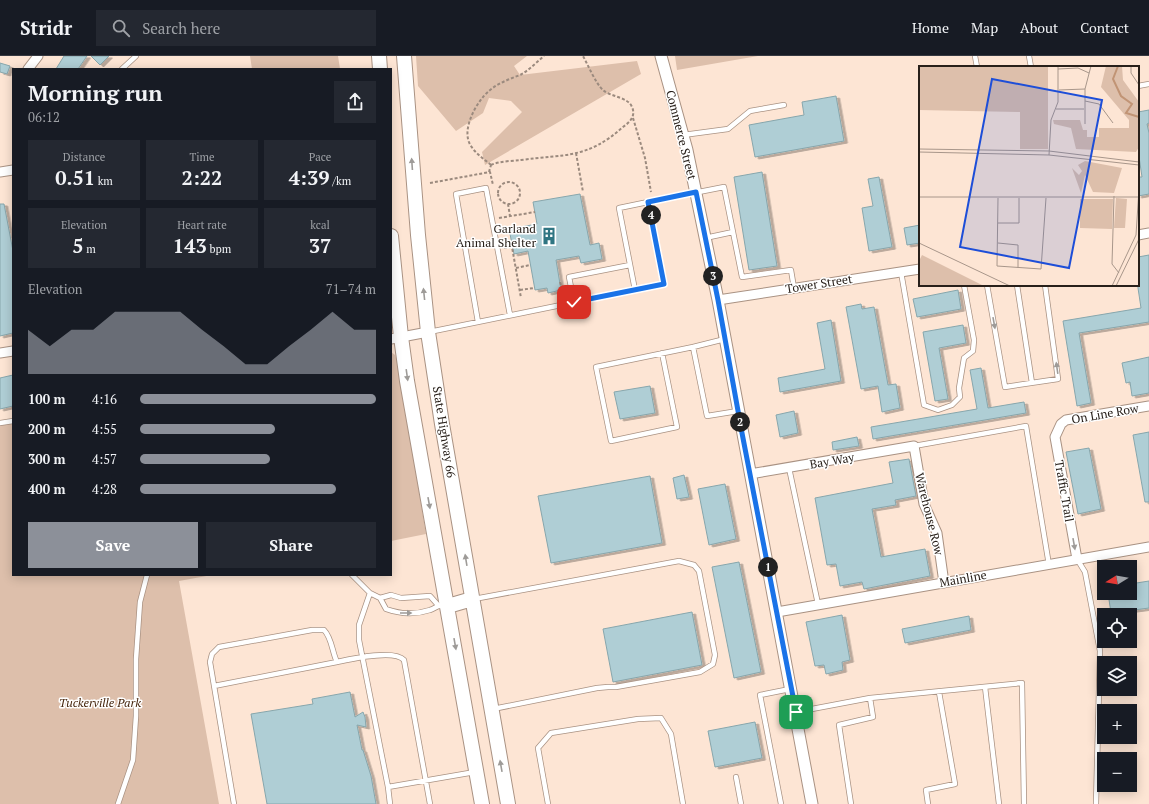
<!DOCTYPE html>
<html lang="en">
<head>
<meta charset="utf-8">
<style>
	:root { --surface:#171b24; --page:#242831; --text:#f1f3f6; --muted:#9ea1a6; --line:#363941; --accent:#8c9099 }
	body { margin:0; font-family:"PT Serif",serif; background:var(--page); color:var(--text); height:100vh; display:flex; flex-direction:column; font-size:15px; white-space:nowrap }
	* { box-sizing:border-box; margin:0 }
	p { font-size:13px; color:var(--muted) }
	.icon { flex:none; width:22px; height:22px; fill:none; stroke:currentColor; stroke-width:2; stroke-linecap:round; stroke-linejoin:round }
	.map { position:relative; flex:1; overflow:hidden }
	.details { position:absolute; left:12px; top:12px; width:380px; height:508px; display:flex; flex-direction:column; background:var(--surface); border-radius:0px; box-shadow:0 2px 10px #0003 }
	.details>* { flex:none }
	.needle { width:26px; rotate:259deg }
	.controls { position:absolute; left:1097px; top:504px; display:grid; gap:8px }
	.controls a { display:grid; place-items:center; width:40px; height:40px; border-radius:0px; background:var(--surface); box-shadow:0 2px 10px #0003; font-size:20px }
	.pin { position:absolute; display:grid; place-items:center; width:34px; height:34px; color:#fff; margin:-17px; border-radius:8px; box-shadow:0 2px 6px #0006 }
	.km { position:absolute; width:20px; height:20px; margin:-10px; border-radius:50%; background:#222; color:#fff; font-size:11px; line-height:20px; text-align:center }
	.round { display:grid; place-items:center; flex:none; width:42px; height:42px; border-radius:0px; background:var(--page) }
	.headline { display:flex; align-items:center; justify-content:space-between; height:68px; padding:0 16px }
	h1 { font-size:22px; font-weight:600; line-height:30px }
	.metrics { display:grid; grid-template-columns:repeat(3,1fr); gap:6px; height:68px; padding:4px 16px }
	.metrics div { display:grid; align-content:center; border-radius:0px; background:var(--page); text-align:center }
	.metrics b { font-size:20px; font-weight:600 }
	.metrics small { font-size:11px; font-weight:400 }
	.metrics p { font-size:11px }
	.chart { height:112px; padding:8px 16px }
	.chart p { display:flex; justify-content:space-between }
	.chart svg { width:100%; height:72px; margin-top:4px; fill:var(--accent); opacity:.7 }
	.cta { display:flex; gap:8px; margin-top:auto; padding:8px 16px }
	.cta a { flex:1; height:46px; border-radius:0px; background:var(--accent); color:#fff; font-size:16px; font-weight:600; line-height:46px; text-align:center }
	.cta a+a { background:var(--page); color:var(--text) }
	ul { padding:0 16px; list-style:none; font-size:13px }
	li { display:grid; grid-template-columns:64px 48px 1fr; align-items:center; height:30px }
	li i { height:10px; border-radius:5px; background:var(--accent) }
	header { display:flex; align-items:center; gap:24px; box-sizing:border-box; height:56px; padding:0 20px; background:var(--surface); border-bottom:1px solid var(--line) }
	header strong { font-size:19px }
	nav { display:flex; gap:22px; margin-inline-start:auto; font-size:14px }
	.search { width:280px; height:36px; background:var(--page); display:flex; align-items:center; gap:10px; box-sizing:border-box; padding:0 14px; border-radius:0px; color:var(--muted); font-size:15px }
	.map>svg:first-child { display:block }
	.green { fill:#ddbfab }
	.building { fill:#afced5; stroke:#87a6ac; filter:url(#shadow) }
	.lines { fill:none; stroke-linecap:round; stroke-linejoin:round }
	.service-casing { stroke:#a99283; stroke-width:6 }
	.minor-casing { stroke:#a99283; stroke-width:11 }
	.tertiary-casing { stroke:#a99283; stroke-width:13 }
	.primary-casing { stroke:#a99283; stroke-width:16 }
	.path { stroke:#9b8a7e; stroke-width:2; stroke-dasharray:3 2; stroke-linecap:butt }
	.service { stroke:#fff; stroke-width:4.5 }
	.minor { stroke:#fff; stroke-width:9 }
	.tertiary { stroke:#fff; stroke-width:11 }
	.primary { stroke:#fff; stroke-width:14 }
	.oneway { fill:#9e9b98 }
	.route-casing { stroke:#fff; stroke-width:8 }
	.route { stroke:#1a73e8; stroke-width:5 }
	.labels { text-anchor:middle; stroke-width:3; stroke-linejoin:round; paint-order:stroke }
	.street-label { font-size:12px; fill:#28201a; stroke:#fff }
	.poi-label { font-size:12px; fill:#28201a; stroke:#fff; text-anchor:end }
	.park-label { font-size:12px; font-style:italic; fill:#46260e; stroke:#fff }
	.inset-river { fill:none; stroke:#c19475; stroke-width:2 }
	.inset-road { fill:none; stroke:#a8968a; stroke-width:1 }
	.view { fill:#1d4ed8; fill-opacity:0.15; stroke:#1d4ed8; stroke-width:2 }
	.inset-edge { fill:none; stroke:#28201a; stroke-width:2 }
</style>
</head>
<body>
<header>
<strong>Stridr</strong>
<div class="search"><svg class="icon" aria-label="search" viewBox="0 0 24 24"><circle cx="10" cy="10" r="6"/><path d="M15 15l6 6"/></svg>Search here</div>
<nav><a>Home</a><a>Map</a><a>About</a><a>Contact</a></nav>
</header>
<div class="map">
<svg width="1149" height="748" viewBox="0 0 1149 748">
	<defs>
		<filter id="shadow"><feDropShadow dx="3.5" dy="2" stdDeviation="0" flood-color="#0004"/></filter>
	</defs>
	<rect width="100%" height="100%" fill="#fde5d4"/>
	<path class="green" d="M250 0H338L340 13H252Z
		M416 0H527L514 10 520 19 637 5 641 18 485 109 482 96 522 56 511 45 489 42 483 57 456 75 418 30Z
		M675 0H758L677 14Z
		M391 296 395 299 398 308 426 478 391 485Z
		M13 366V519H212L179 525 219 748H0V368Z"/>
	<path class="building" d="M64 0H87L78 13H56Z
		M91 0H109L100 9Z
		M0 7 10 10 7 18 0 16Z
		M836 40 844 85 755 101 749 69 804 59 802 46Z
		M1149 54V67L1147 68 1149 77V138L1138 140V121H1142L1138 94V56Z
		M762 116 777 210 749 214 734 121Z
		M879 121 892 191 869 195 862 152 873 150 868 123Z
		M580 138 590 189 599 187 602 203 581 207 579 200 556 204 561 234 548 237 547 232 535 234 528 195 514 198 509 173 537 168 533 146Z
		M0 148H4L13 195V277L0 280Z
		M920 169V187L907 189 904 172Z
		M1149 199V266L1079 277 1091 347 1077 350 1063 265 1141 252 1138 232V201Z
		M958 234 961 253 917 261 913 243Z
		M861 248 862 253 874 251 888 329 896 328 900 352 882 356 878 330 861 333 846 251Z
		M831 264 841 325 780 336 778 322 825 313 817 267Z
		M963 269 966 287 939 292 948 343 935 345 923 276Z
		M1149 301V337L1132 340 1130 326 1126 327 1122 307Z
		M981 312 988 352 1024 346 1026 357 873 383 871 371 977 353 970 314Z
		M13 319V350L0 353V322Z
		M650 330 655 357 620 363 614 336Z
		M794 355 798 377 780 381 776 359Z
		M1149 376V446H1145L1133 379Z
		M857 381 859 390 833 394 832 386Z
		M1089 392 1101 453 1078 458 1066 396Z
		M909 403 916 440 895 444 896 449 872 453 881 501 925 493 930 520 864 533 862 526 840 530 836 508 827 509 815 442 893 427 889 406Z
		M684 419 689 441 677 443 673 422Z
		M650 420 662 487 551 507 538 440Z
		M725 428 736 483 709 489 698 433Z
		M739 506 761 616 734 622 712 511Z
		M1149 525V552L1111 557 1108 537H1130V528Z
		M692 556 702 609 613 626 603 573Z
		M842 559 850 604 842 606 843 614 826 618 824 609 815 610 806 566Z
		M969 560 971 574 905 587 902 573Z
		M350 636 355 661 363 656 365 661 366 671 357 669 362 694H363L371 720 376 748H267L251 658 313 648 312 643Z
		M755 666 762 702 715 711 708 675Z"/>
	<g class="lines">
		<g class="service-casing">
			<path id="service" d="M975 0 977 11
				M1029 0 1031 11
				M122 13 136 0
				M1138 30 1149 28
				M683 79 728 73 750 55 784 49
				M733 176 742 221 791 214 794 232
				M901 216 924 349 938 354 952 349 960 341 959 332 964 302 973 295 974 284 964 229
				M987 229 1005 331 1058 323 1045 229
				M1017 229 1032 327
				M635 234 619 152 648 146
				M574 246 569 221 630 209
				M478 266 456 138 486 132 510 259
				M429 276 664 228 648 146 724 131 733 176 705 182
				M725 283 693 291 707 360 738 355
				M662 297 677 371 611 385 596 311 693 291
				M0 367 13 365
				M914 390 1026 370 1049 509
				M789 412 818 548
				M1077 503 1085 516 1100 595 1096 748
				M352 519 370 537
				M380 542 391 539 401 542 430 540 438 549
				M474 543 679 505 694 509 699 515 715 599 713 608 700 616 616 631H608L597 632 493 653
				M445 550C435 549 437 552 430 554 415 559 400 558 386 553L380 542 370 537 359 569V584L388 731 475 716
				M214 630 337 606
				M985 631 999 748
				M796 656 870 642 1022 627 1024 748
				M736 721 741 748
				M388 731 390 748
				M118 748 133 704 136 660V603L140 546 147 519
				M234 748 210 606 212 598 219 591 312 574H324C332 582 332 596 337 606 351 603 394 593 404 604L430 748
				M548 748 538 692 551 677 638 663 661 662 671 678 683 748
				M781 748 760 639 790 633
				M851 748 839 669 873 661 870 642
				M928 748 926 734 955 728 939 636"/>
		</g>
		<g class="minor-casing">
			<path id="minor" d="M28 13 38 0
				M0 116 13 114
				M1138 179 1149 177
				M718 244 920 213
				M391 283 428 276
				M0 297 13 295
				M750 418 914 390 924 448 937 477 944 527
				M1077 503 1055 381 1061 368 1066 364 1149 350
				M777 556 1149 491"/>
		</g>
		<g class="tertiary-casing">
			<path id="tertiary" d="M661 0 687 94 718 244 812 748"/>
		</g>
		<g class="primary-casing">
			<path id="primary" d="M379 0 380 13
				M404 0 418 179 428 276 442 368 508 748
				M391 180 401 281 407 325 482 748
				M448 550 472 543"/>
		</g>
		<path class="path" d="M633 62 645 102 651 136
			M576 97 583 136
			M491 109C500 105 512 105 521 104 566 98 587 103 623 71 630 66 636 60 632 51 628 41 611 41 603 34 596 28 588 9 583 0
			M491 109C484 103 476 98 471 90 460 74 477 45 489 35 499 26 511 23 522 18 530 13 537 6 544 0
			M489 116 491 109
			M498 137a11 11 0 1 1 22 0a11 11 0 1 1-22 0Z
			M430 127 490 116 493 129
			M508 148 510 160
			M499 162 535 156
			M504 192 512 191 521 242
			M516 212 530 209
			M560 226 562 232
			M520 234 534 232"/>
		<use href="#service" class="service"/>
		<use href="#minor" class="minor"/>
		<use href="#tertiary" class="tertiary"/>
		<use href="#primary" class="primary"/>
	</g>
	<defs><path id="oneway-solid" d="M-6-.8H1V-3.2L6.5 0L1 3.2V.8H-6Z"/></defs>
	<g class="oneway">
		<use href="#oneway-solid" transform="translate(412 108) rotate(-94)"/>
		<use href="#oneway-solid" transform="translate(424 238) rotate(-96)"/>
		<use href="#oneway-solid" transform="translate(994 267) rotate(80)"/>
		<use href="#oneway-solid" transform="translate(1057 312) rotate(-98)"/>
		<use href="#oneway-solid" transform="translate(407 319) rotate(82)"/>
		<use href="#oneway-solid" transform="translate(429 447) rotate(80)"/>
		<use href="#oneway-solid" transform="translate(1074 488) rotate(80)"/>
		<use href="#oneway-solid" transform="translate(466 504) rotate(-99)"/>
		<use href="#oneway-solid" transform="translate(406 557)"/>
		<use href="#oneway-solid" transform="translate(455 588) rotate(80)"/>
		<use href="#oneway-solid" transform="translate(501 710) rotate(-100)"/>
	</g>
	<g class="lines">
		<g class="route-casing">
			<path id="route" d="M574 246 664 228 648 146 696 136 718 244 742 377 796 656"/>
		</g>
		<use href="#route" class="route"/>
	</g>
	<defs>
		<g id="building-bare" transform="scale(1.38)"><path d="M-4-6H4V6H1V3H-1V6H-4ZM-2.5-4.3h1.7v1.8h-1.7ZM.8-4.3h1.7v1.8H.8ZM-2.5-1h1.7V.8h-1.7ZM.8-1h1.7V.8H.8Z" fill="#2f7582" stroke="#fff" stroke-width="2.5" paint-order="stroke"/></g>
	</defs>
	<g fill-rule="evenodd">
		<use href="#building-bare" x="549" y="180"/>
	</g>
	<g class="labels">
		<g class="street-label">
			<text transform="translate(681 79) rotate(76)" y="4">Commerce Street</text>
			<text transform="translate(819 228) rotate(-9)" y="4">Tower Street</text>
			<text transform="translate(1105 358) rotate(-10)" y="4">On Line Row</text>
			<text transform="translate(444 376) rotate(81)" y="4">State Highway 66</text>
			<text transform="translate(832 405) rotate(-10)" y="4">Bay Way</text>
			<text transform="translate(1064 435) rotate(80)" y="4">Traffic Trail</text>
			<text transform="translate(929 458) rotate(76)" y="4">Warehouse Row</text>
			<text transform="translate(963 523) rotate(-10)" y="4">Mainline</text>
		</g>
		<g class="poi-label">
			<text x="536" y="177">Garland<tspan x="536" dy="14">Animal Shelter</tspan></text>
		</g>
		<g class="park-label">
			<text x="100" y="651">Tuckerville Park</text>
		</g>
	</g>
	<g transform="translate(919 10)">
		<rect width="220" height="220" fill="#fde5d4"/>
		<path d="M0 0H129V83H101V46L0 44ZM187 0H203L204 14 220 36V81L217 86 157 83 152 62 135 58 134 54H161L164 64H168V71H180V62H210V54L182 21ZM166 95 203 102 195 127 174 126 166 109 162 127 153 102 160 109 163 105 159 99ZM197 132 208 133 206 162H195ZM161 133H194L193 163 161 162ZM3 189 65 220H0V195Z" fill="#ddbfab"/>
		<path class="inset-river" d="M199 0 194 13 202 30 213 38 207 47 220 51"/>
		<path class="inset-road" d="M212 0V7L220 19M139 3 159 2 170 7M140 24 166 23M166 35 180 38 194 57M137 43H165M166 58V23L172 0M0 83 130 85 220 96M0 86 130 89 220 99M130 89 132 54 139 36V0M195 130 193 198 200 207M0 131H220M79 132 78 200 122 203 127 132M79 157H100V132M0 177 91 220M79 177 99 179V202M193 220 217 169 220 123M197 220 220 173"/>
		<path class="view" d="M73 13 183 34 150 202 41 181Z"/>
		<rect width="220" height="220" class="inset-edge"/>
	</g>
</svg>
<div class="controls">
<a><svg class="needle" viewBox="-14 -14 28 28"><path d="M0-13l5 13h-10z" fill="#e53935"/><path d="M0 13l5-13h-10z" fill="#9ea1a6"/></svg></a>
<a><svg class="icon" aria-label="locate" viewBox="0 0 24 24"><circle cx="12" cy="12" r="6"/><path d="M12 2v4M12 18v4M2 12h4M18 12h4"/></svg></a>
<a><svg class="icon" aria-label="layers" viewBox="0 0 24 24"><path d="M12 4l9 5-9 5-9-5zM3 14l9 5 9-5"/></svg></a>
<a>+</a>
<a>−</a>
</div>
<div class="pin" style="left:796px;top:656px;background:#1e9e55"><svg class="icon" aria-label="arrive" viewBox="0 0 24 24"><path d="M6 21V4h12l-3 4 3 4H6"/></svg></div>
<div class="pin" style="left:574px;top:246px;background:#d93025"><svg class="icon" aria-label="check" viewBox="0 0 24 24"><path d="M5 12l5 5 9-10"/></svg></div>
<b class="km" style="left:768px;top:511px">1</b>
<b class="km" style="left:740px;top:366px">2</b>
<b class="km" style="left:713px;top:220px">3</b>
<b class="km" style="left:651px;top:159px">4</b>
<section class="details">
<div class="headline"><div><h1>Morning run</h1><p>06:12</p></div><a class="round"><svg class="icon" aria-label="share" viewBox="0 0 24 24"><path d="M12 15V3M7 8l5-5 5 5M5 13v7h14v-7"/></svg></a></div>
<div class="metrics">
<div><p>Distance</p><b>0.51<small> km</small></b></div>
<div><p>Time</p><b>2:22</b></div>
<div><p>Pace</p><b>4:39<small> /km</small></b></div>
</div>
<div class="metrics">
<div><p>Elevation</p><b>5<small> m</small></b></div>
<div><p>Heart rate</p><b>143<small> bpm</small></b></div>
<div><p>kcal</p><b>37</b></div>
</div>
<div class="chart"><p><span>Elevation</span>71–74 m</p>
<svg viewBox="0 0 160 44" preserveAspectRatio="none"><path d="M0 44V17L10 27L20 17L30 17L40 6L50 6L60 6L70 6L80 17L90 27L100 38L110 38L120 27L130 17L140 6L150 17L160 17V44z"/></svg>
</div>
<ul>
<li><b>100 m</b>4:16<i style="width:100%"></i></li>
<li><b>200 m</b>4:55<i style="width:57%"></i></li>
<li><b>300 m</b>4:57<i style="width:55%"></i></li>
<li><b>400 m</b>4:28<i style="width:83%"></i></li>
</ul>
<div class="cta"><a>Save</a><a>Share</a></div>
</section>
</div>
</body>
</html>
